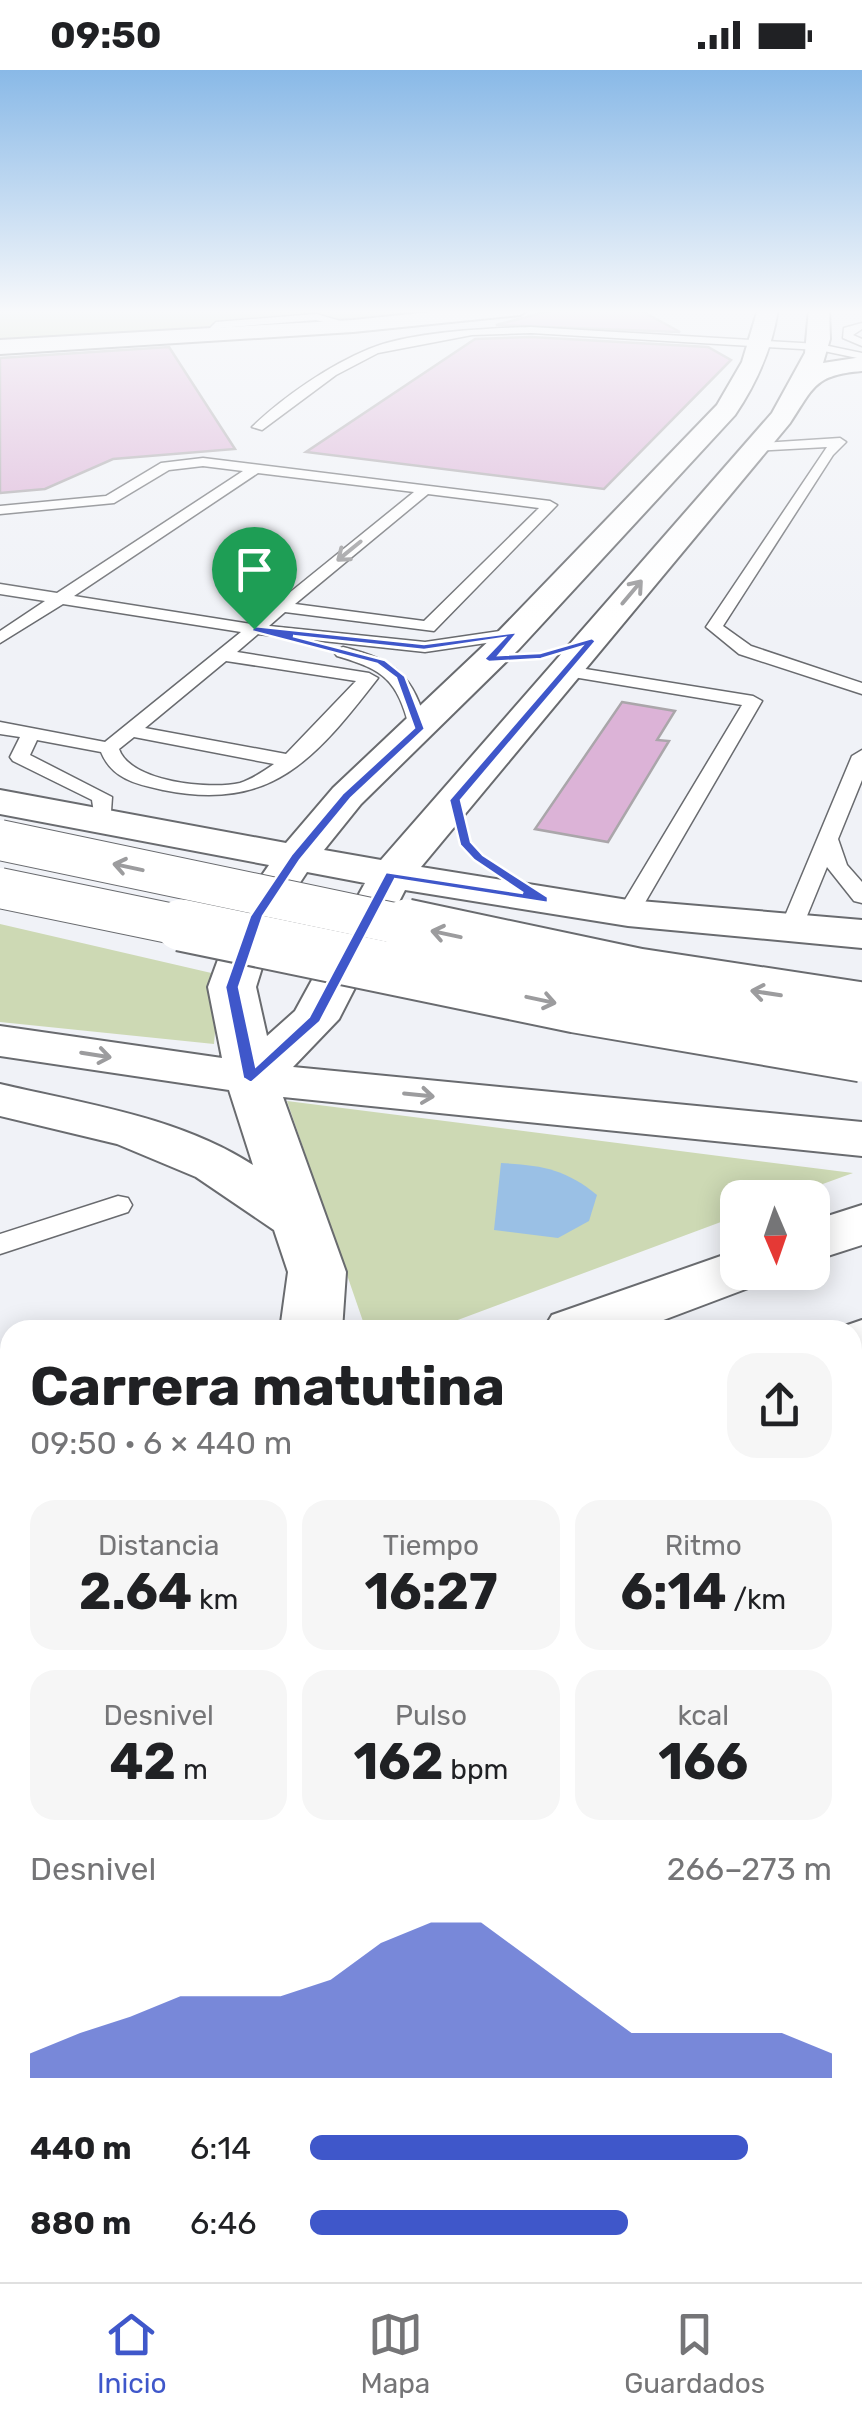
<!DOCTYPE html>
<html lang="es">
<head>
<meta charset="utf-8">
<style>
	:root { --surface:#fff; --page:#f6f6f6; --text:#202124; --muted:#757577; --line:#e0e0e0; --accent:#3f57ca }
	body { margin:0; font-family:Rubik,sans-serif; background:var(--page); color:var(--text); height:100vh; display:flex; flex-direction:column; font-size:38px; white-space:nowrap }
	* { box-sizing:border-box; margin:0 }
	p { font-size:32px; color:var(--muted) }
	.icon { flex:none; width:55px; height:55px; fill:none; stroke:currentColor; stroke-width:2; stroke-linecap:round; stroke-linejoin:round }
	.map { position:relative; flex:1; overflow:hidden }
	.drawer { position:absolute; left:0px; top:1250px; width:862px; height:962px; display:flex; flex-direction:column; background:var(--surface); border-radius:30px 30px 0 0; box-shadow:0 5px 25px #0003 }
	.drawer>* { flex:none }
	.needle { width:65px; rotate:178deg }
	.buttons { position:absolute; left:720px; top:1110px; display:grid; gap:20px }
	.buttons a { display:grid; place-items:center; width:110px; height:110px; border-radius:20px; background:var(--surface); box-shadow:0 5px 25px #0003; font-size:50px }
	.pin { position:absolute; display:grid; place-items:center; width:85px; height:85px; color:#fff; margin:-102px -42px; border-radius:50% 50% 50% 0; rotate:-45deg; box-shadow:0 0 10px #0007 }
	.pin .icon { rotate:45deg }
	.round { display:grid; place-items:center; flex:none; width:105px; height:105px; border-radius:30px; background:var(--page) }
	.overview { display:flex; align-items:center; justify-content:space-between; height:170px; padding:0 30px }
	h1 { font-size:55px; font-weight:700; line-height:75px }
	.metrics { display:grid; grid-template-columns:repeat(3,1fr); gap:15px; height:170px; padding:10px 30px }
	.metrics div { display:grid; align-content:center; border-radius:25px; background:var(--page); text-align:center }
	.metrics b { font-size:50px; font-weight:700 }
	.metrics small { font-size:28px; font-weight:400 }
	.metrics p { font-size:28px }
	.chart { height:280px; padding:20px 30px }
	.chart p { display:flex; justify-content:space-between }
	.chart svg { width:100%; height:180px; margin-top:10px; fill:var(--accent); opacity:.7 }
	ul { padding:0 30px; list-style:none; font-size:32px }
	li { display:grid; grid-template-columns:160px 120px 1fr; align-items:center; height:75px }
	li i { height:25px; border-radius:12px; background:var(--accent) }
	.status { display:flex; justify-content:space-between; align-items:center; height:70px; padding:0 50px; background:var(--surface); direction:ltr }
	.status svg { height:28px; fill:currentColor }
	.menu { display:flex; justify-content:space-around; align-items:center; height:140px; border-top:2px solid var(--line); background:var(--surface); font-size:28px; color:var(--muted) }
	.menu a { display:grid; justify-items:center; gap:5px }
	.menu .on { color:var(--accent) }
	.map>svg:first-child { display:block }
	.green { fill:#cdd9b4 }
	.water { fill:#9ac0e5 }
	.building { fill:#dcb3d7; stroke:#aaa6aa; stroke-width:2.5 }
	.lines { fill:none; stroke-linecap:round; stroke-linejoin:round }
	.service-casing { stroke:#696b6f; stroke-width:3 }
	.minor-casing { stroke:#696b6f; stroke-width:4 }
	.tertiary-casing { stroke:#696b6f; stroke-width:4 }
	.secondary-casing { stroke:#696b6f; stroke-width:4 }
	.service { fill:#fff; fill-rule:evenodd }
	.minor { fill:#fff; fill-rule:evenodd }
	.tertiary { fill:#fff; fill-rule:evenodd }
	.secondary { fill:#fff; fill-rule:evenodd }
	.motorway-bridge-far1-casing { stroke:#696b6f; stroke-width:42; stroke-linecap:butt }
	.motorway-bridge-casing { stroke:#696b6f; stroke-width:55; stroke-linecap:butt }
	.motorway-bridge-far1 { stroke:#fff; stroke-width:40 }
	.motorway-bridge { stroke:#fff; stroke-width:51 }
	.oneway { stroke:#9c9c9e }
	.route { fill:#3f57ca; stroke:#fff; stroke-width:2.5; fill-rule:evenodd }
</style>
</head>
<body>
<div class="status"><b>09:50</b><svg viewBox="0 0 49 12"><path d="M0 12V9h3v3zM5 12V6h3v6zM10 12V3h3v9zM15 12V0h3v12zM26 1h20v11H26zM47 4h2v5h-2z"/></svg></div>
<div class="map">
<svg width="862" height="2212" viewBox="0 0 862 2212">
	<rect width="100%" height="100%" fill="#f0f2f7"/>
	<path class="green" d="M0 239H526L455 250 0 282Z
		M0 854 220 905 214 974 0 952Z
		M287 1031 853 1103 787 1127 738 1128 737 1146 431 1260H366Z"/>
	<path class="water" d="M501 1093C541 1095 566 1099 597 1125L589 1151 558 1168 494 1160Z"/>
	<path class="building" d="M557 239H638L680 262 496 255Z
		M531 267 708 277 731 290 604 419 306 382 475 269Z
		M169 277 235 379 113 389 45 419 0 423V288Z
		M622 632 675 641 657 670 669 671 608 772 535 759Z"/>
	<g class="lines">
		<g class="service-casing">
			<path id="service" d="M316 244 358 256 353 259 316 250 219 258 213 266 204 264 216 252Z
				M862 253V259L853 265 862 269V276L843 268 844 258Z
				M531 257 819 274 862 283V289L819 280 531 263 472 265 378 283 336 305 262 360 252 357C283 327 328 296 369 279 408 262 487 258 531 257Z
				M840 368 846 372 833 385 723 556 751 576 862 613V624L739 584 706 557 827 377 752 381 747 380V374Z
				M203 388 550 431 557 435 434 561 285 542 269 556 425 572 514 559 522 564 520 568 425 582 258 564 237 582 369 603 378 608C315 689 272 742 163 720 136 714 112 709 101 682L37 670 30 685 112 727 110 756H96L92 730 13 691 10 687 20 667 0 664V652L105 672 241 562 63 534 0 573V561L45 531 0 524V514L57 523 243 401 203 396 169 400 114 433 0 444V436L106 426 161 393ZM258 403 414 422 251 554 74 526ZM428 424 539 438 424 551 295 534ZM226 591 356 611 286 684 145 658ZM134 667 274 694C264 701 252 709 240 713 210 720 130 712 119 679Z
				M343 577C397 591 413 605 428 659L426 663 419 665 410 659C397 610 385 600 337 586L334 582Z
				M567 596 753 626 762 631 636 848 628 850 617 843 742 635 561 605 558 601Z
				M862 680V710L838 769 847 795 862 812V833L854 831 827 797 802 858 799 863H783L780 858 852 686Z
				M118 1126 128 1128 132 1135 128 1142 0 1184V1164Z"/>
		</g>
		<g class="minor-casing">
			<path id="minor" d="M460 239H530L520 245 353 262 0 284V270L353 250Z
				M0 1999 10 2003V2095L0 2091Z
				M323 2202H441L444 2212H327Z"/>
		</g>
		<g class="tertiary-casing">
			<path id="tertiary" d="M63 2202H162L158 2212H60Z
				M227 2202H326L322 2212H224Z"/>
		</g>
		<g class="secondary-casing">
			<path id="secondary" d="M758 239H778C772 279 757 312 735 345L519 579 361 734 324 780 381 790 772 343 805 283 809 239H829L830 269 823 293 862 287V301C814 305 814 317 790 353L421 797 628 830 862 850V878L628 856 405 820 339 949 293 997 862 1052V1086L283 1027 346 1202 342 1260H280L288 1202 274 1160 196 1107 117 1074 0 1046V1014C85 1034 179 1047 253 1095L229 1020 0 986V956L222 988 208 917 234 846 269 795 0 744V720L286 773 333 718 495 565 717 335 742 292ZM307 802 365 813 295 941 267 966 256 917 278 846Z
				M862 1135V1175L812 1191V1151Z
				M738 1180V1202H766L759 1214 637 1260H543L552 1245Z
				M862 1250V1296L852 1299V1260H833Z
				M10 1439V1496L0 1499V1442Z
				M10 1575V1641L0 1644V1578Z"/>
		</g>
		<use href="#service" class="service"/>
		<use href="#minor" class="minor"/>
		<use href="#tertiary" class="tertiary"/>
		<use href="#secondary" class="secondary"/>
		<g class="motorway-bridge-far1-casing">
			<path id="motorway-bridge-far1" d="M0 770 418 858
				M0 818 193 858"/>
		</g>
		<g class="motorway-bridge-casing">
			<path id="motorway-bridge" d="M181 855 576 937 862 986
				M406 855 637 904 862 938"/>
		</g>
		<use href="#motorway-bridge-far1" class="motorway-bridge-far1"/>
		<use href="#motorway-bridge" class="motorway-bridge"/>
	</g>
	<defs><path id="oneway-shaft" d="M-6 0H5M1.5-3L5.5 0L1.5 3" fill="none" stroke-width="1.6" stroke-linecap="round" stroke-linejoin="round" transform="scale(2.5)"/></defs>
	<g class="oneway">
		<use href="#oneway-shaft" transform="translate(349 481) rotate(141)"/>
		<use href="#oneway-shaft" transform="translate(632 522) rotate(-50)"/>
		<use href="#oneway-shaft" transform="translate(128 797) rotate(-168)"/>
		<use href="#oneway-shaft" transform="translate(446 864) rotate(-168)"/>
		<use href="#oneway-shaft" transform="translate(766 923) rotate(-171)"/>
		<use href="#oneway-shaft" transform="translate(541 930) rotate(12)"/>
		<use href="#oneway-shaft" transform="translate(96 985) rotate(9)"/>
		<use href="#oneway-shaft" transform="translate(419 1025) rotate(6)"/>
	</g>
	<linearGradient id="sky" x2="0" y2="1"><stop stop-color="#89b9e7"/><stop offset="0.44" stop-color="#f8f9fb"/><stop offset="1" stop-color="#f8f9fb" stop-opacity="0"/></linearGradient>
	<rect width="862" height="549" fill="url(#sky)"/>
	<path class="route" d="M254 556 424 574 518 562 499 585 540 583 592 568 596 571 461 730 471 772 483 785 548 827V833L395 809 320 952 251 1013 243 1008 225 917 250 846 291 785 343 723 414 658 396 608 377 594 251 561ZM293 566 424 580 504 568 484 589 489 592 541 589 581 577 449 730 460 775 474 790 523 823 386 802 309 947 256 996 239 917 263 846 300 790 351 728 425 659 405 606 385 590Z"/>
</svg>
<div class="buttons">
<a><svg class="needle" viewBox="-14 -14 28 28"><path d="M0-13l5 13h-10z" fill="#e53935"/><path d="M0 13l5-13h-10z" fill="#757577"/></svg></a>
</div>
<div class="pin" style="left:254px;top:559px;background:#1e9e55"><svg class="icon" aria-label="arrive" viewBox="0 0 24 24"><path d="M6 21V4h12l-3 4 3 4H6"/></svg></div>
<section class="drawer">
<div class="overview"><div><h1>Carrera matutina</h1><p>09:50 · 6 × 440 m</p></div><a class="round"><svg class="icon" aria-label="share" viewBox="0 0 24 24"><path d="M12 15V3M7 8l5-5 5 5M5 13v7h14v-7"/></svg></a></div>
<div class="metrics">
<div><p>Distancia</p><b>2.64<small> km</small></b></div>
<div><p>Tiempo</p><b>16:27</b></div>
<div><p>Ritmo</p><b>6:14<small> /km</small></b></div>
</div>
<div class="metrics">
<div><p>Desnivel</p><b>42<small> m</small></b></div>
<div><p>Pulso</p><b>162<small> bpm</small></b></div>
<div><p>kcal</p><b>166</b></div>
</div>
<div class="chart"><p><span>Desnivel</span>266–273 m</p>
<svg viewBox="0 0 160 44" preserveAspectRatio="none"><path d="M0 44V38L10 33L20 29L30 24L40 24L50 24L60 20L70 11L80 6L90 6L100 15L110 24L120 33L130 33L140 33L150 33L160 38V44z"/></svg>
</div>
<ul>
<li><b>440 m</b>6:14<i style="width:84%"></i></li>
<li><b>880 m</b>6:46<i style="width:61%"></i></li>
</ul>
</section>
</div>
<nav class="menu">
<a class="on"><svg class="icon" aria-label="home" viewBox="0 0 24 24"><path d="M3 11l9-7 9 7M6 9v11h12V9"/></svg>Inicio</a>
<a><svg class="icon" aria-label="map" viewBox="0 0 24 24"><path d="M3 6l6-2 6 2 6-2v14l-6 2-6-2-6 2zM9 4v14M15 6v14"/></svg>Mapa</a>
<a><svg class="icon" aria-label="saved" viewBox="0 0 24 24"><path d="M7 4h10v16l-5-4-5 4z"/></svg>Guardados</a>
</nav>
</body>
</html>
